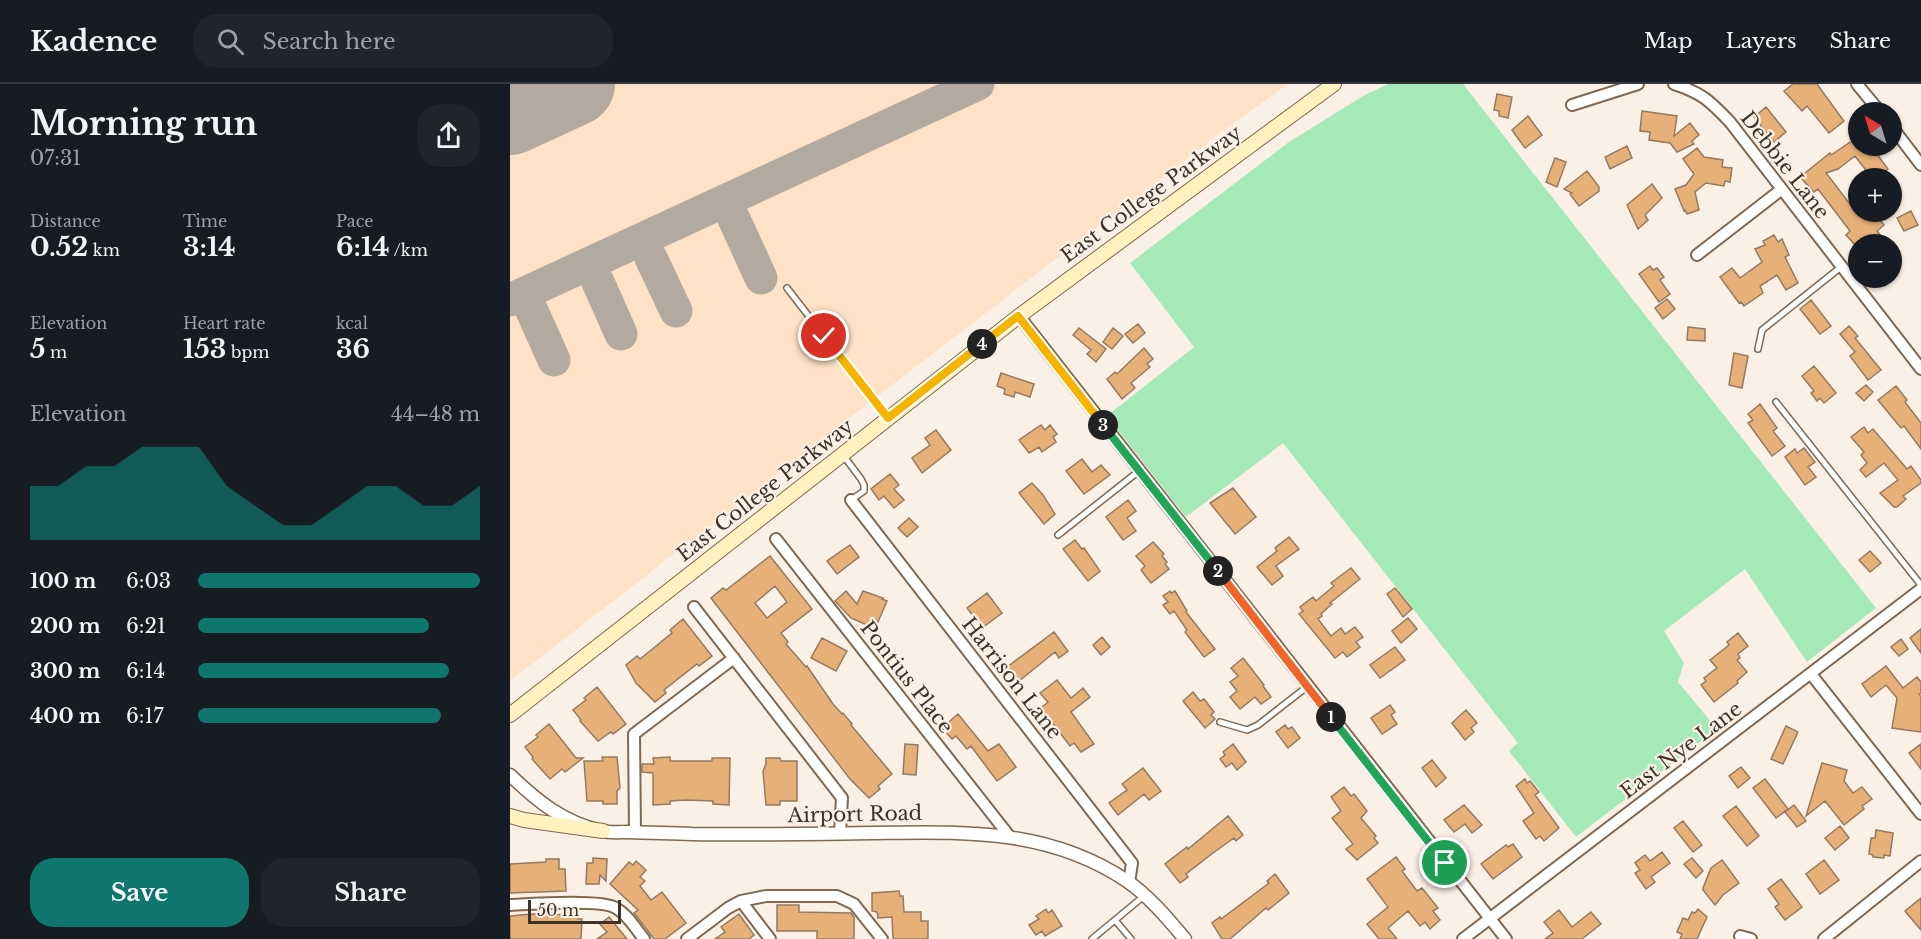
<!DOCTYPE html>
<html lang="en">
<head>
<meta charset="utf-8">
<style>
	:root { --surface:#171b24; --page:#20242c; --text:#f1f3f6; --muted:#9ea1a6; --line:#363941; --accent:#0f766e }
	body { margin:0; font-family:"Libre Baskerville",serif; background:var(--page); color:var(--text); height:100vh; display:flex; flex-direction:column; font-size:22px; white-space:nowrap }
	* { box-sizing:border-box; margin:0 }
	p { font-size:20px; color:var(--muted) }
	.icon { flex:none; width:33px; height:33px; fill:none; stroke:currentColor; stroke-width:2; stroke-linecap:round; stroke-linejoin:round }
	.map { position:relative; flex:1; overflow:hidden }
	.side { display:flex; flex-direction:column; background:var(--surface); width:510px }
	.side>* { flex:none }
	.needle { width:39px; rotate:322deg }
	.tools { position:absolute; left:1338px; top:18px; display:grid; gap:12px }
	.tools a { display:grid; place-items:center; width:54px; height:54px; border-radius:50%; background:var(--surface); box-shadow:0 2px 4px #0004; font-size:30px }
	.scale { position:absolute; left:18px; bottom:15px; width:93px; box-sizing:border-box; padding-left:6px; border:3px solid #3e3328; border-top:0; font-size:16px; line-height:21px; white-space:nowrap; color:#3e3328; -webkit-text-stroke:4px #fbf0e5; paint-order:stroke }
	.pin { position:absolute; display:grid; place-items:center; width:51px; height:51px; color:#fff; margin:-26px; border:3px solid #fff; border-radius:50%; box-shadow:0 2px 6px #0007 }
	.km { position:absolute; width:30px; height:30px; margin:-15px; border-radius:50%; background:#222; color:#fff; font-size:16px; line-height:30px; text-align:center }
	.round { display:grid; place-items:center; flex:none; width:63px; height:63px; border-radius:24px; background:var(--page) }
	.summary { display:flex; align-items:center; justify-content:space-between; height:102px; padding:0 30px }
	h1 { font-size:33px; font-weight:700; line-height:45px }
	.metrics { display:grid; grid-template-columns:repeat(3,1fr); gap:9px; height:102px; padding:6px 30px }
	.metrics div { display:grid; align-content:center }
	.metrics b { font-size:26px; font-weight:700 }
	.metrics small { font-size:16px; font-weight:400 }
	.metrics p { font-size:16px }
	.chart { height:168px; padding:12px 30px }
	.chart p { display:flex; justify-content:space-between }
	.chart svg { width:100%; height:108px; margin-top:6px; fill:var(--accent); opacity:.7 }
	.cta { display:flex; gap:12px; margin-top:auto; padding:12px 30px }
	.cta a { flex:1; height:69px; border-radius:24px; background:var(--accent); color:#fff; font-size:24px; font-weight:700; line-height:69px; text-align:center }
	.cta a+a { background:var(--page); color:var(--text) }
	ul { padding:0 30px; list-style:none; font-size:20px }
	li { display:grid; grid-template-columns:96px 72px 1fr; align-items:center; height:45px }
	li i { height:15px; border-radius:8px; background:var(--accent) }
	header { display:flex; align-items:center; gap:36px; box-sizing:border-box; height:84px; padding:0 30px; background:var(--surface); border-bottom:2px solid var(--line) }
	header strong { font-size:28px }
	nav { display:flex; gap:33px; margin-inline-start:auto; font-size:21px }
	.search { width:420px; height:54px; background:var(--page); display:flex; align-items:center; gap:15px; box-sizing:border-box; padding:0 21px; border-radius:24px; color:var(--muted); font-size:22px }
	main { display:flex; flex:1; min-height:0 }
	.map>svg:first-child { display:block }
	.built { fill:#fde2c7 }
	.green { fill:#a6e9b9 }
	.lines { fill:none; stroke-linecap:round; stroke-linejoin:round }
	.taxiway { stroke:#b4a99e; stroke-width:33 }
	.runway { stroke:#b4a99e; stroke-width:84 }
	.building { fill:#e7b078; stroke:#947a61; stroke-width:1.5; fill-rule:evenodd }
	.service-casing { stroke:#816850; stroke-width:8 }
	.minor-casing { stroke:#816850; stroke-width:14 }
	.tertiary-casing { stroke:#816850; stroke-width:15 }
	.secondary-casing { stroke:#816850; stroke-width:16 }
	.service { stroke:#fff; stroke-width:5 }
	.minor { stroke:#fff; stroke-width:10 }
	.tertiary { stroke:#fff; stroke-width:12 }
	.secondary { stroke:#fdf2c0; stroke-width:14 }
	.split-1-casing { stroke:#fff; stroke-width:12 }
	.split-2-casing { stroke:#fff; stroke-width:12 }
	.split-3-casing { stroke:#fff; stroke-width:12 }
	.split-4-casing { stroke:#fff; stroke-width:12 }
	.split-5-casing { stroke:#fff; stroke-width:12 }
	.split-1 { stroke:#22a559; stroke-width:8 }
	.split-2 { stroke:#f0652b; stroke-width:8 }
	.split-3 { stroke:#22a559; stroke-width:8 }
	.split-4 { stroke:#f5b400; stroke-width:8 }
	.split-5 { stroke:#f5b400; stroke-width:8 }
	.labels { text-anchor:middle; stroke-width:4.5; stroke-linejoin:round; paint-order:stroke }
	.street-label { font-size:20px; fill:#3e3328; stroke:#fbf0e5 }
</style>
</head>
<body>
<header>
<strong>Kadence</strong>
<div class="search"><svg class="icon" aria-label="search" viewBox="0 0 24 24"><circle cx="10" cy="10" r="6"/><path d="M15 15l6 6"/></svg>Search here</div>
<nav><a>Map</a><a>Layers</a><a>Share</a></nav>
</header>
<main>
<section class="side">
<div class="summary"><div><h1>Morning run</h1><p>07:31</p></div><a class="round"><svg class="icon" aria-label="share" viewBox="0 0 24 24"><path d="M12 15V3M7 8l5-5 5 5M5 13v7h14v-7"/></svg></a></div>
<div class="metrics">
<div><p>Distance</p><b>0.52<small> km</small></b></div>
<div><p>Time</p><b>3:14</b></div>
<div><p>Pace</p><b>6:14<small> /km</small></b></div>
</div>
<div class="metrics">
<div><p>Elevation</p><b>5<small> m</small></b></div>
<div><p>Heart rate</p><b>153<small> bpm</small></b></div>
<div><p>kcal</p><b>36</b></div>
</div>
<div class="chart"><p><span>Elevation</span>44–48 m</p>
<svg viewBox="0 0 160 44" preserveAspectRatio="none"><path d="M0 44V22L10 22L20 14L30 14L40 6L50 6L60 6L70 22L80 30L90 38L100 38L110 30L120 22L130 22L140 30L150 30L160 22V44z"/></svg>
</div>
<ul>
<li><b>100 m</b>6:03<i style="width:100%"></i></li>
<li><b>200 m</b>6:21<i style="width:82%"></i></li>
<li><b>300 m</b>6:14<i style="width:89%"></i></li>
<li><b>400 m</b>6:17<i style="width:86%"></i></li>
</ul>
<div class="cta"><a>Save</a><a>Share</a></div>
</section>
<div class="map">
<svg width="1411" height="855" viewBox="0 0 1411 855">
	<rect width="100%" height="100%" fill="#fbf0e5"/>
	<path class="built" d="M0 0H778L718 43 382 301 0 597Z"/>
	<path class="green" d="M878 0H953L1366 524 1297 578 1235 485 1154 547 1174 579 1168 598 1207 645 1066 753 999 667 1008 659 773 359 676 433 597 332 684 263 620 179 779 58 853 12Z"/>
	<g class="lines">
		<path class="taxiway" d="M224 135 251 194
			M141 174 166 227
			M88 198 111 250
			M0 216 468 0
			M22 227 44 276"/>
		<path class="runway" d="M0 29 63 0"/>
	</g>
	<path class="building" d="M1283 0H1307L1334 37 1319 49 1297 22 1292 27 1274 7Z
		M987 10 1002 13 998 34 989 32V27L984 26Z
		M1256 23 1276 48 1264 58 1244 33Z
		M1132 27 1167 32 1164 52 1180 39 1189 51 1182 57 1184 60 1167 68 1160 59 1139 56 1140 48 1130 47Z
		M1018 32 1032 51 1015 64 1002 46Z
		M1348 53V62H1361L1378 85 1365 94H1362L1345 72 1328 85 1316 89 1346 128H1353L1357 133 1363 128 1374 141 1367 147 1378 160H1344L1336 151 1340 147 1308 105 1304 108 1290 93 1320 69 1321 71Z
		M1117 62 1122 74 1100 85 1095 73Z
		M1187 64 1194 73 1213 76 1212 83 1222 84 1220 98 1215 97 1214 102 1196 99 1185 108 1189 126 1177 130 1175 126 1174 127 1165 105 1176 101 1184 90 1173 75Z
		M1045 74 1056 78 1047 103 1036 98Z
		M1077 87 1089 103V107L1069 122 1060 110 1062 109 1054 105Z
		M1142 100 1152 114 1135 131 1138 136 1128 145 1117 121Z
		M1401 127 1408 141 1394 147 1387 134Z
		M1264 151 1268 158 1272 155 1279 171 1275 173 1288 199 1276 206 1267 191 1250 202 1253 209 1234 222 1231 218 1229 219 1210 193 1222 184 1230 194 1252 178 1245 165 1255 161 1253 157Z
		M1140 182 1143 186 1147 184 1154 193 1150 196 1160 210 1149 218 1129 190Z
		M1157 215 1165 225 1153 235 1145 224Z
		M1301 216 1321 242 1310 250 1290 225Z
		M628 240 635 249 623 259 615 250Z
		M1339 242 1348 252 1345 254 1371 286 1358 296 1340 272 1345 268 1330 250Z
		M1178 243 1195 245V257L1177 256Z
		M569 244 596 265 586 278 577 270 581 266 563 251Z
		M603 244 613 252 602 265 593 258Z
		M634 264 643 275 637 280 640 283 621 299 625 304 612 315 597 295 605 288 607 290Z
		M1224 269 1238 272 1232 304 1219 301Z
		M1304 282 1326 309 1314 319 1310 314 1307 317 1301 309 1304 307 1292 292Z
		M491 289 524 300 520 313 505 308 504 313 494 310 495 305 487 302Z
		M1356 301 1363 308 1354 317 1346 309Z
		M1386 302 1397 316 1395 318 1411 339V365L1394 342 1391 344 1368 316Z
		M1250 320 1267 344 1263 347 1275 362 1262 372 1238 339 1243 336 1238 330Z
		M531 341 535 346 540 341 547 350 543 353 546 358 532 368 529 363 519 369 509 356Z
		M1354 343 1358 349 1363 345 1397 385 1401 382 1411 396V399L1393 412 1396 415 1387 423H1384L1370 409 1388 396 1374 379 1356 393 1350 386 1357 379 1351 371 1354 368 1341 353Z
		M426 346 441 366 412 389 402 374 420 361 415 354Z
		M1294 364 1305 378 1298 383 1306 393 1295 401 1275 373 1285 365 1287 369Z
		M572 375 582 388 591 381 600 391 574 410 556 387Z
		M380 390 389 401 384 405 394 416 384 424 374 412 369 416 361 405Z
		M522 399 533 411 545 430 534 440 509 409Z
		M723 404 746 433 725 450 700 419Z
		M618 416 626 427 617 434 626 447 613 456 596 433Z
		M399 434 408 443 397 453 388 444Z
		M779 453 789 465 766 482 773 492 762 501 747 483 767 467 765 464Z
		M565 456 572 465 574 464 590 487 578 497 553 465Z
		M643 458 654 470 652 472 657 478 655 480 659 485 641 499 631 486 635 482 626 472Z
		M340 461 349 473 327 490 317 477Z
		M1360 467 1371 479 1360 488 1349 476Z
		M260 472 302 525 271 549 278 558 276 560 296 583 297 582 323 620 332 630 333 629 342 640 341 641 382 690 368 702 370 705 359 714 340 695 201 514 213 504 216 506ZM265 502 277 518 257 534 245 519Z
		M841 484 850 495 820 519 822 520 811 530 812 532 808 535 821 552 831 544 835 550 845 543 853 553 846 558 850 563 837 573 833 568 825 574 789 530 793 527 790 523 803 513 806 517 824 502 821 499Z
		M885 504 902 525 893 533 877 510Z
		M336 507 347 520 353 507 373 514 372 515 377 517 368 538 364 536 361 543 341 534 325 517Z
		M660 507 661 509 665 507 677 527 676 528 705 565 694 573 675 548 677 546 664 527 660 530 653 521 658 518 653 512Z
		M477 509 492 529 472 544 457 524Z
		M898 534 907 545 891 559 882 547Z
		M173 535 202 572 189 582 187 580 154 606 156 609 145 618 126 599 116 581 127 572 130 575 162 549 160 546Z
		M1411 545V569L1400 554Z
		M544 548 558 567 549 574 545 568 509 597 497 583Z
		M1228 549 1238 562 1228 570 1230 574 1227 576 1237 588 1227 597 1228 599 1204 618 1191 601 1196 597 1194 594 1207 584 1200 576 1219 561 1217 558Z
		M592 553 600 563 591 571 583 561Z
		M312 554 337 567 326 587 301 574Z
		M1391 555 1398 565 1389 572 1381 563Z
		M885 563 895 576 870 594 860 581Z
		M733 574 754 601 753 602 761 613 751 620 745 613 730 625 720 613 727 607 720 598 728 592 721 584Z
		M1376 582 1393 604 1407 593 1411 598V609L1409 610 1411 613V648L1382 644 1387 614 1376 601 1361 613 1352 600Z
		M547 596 561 614 573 604 580 613 561 628 584 660 571 668 564 659 560 662 531 624 538 618 530 609Z
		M87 603 116 640 103 650 101 648 88 657 70 637 71 636 63 626 76 616 74 614Z
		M683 608 690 617 694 615 704 628 701 631 705 635 695 644 673 617Z
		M880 621 885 628 881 631 887 640 872 650 861 634Z
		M956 626 967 639 961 644 964 648 955 656 942 639Z
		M448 630 478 667 489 660 506 683 487 697 461 662 457 665 446 652 442 655 432 644Z
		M39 640 66 674H73L55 688 52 685 40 695 22 675 23 673 15 663 28 653 26 651Z
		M775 641 778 645 782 643 790 654 778 664 766 648Z
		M1276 642 1288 648 1273 680 1261 675Z
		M395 660 408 661 406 691 393 690Z
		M723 660 736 678 727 686 722 679 716 683 710 675 715 671 713 668Z
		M1411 660V685L1399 669Z
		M92 673H107L110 704 107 707V720H93V717H77L74 677H93Z
		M160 673V677H202V674H220L219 721 203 720V717L176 716 160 717V720L143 721V689L132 688V680H144L143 674Z
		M256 674H270L271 677H287V717H270V721H256L253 687 256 680Z
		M922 676 936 694 926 703 912 684Z
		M1312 679 1337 686 1334 697 1343 709 1352 703 1362 715 1352 722 1354 725 1334 741 1315 717 1296 732Z
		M1231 683 1240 694 1228 704 1219 692Z
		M633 684 651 707 639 716 634 710 608 731 599 719 617 706 612 700Z
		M1015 695 1017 699 1020 697 1029 708 1025 711 1049 744 1034 757 1030 752 1026 755 1013 737 1024 729 1006 702Z
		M1255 695 1278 725 1266 734 1243 704Z
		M834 703 841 712 844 710 857 727 851 734 866 752 864 754 868 759 847 776 836 765 843 760 822 734 831 727 821 713Z
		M954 721 972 741 962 749 955 740 944 748 934 736Z
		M1284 721 1296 737 1287 743 1275 728Z
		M1226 722 1249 752 1237 762 1213 732Z
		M718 732 733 751 726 757 724 754 703 769 676 790 678 793 670 799 655 780 677 763 678 765Z
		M1173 737 1192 761 1183 768 1164 744Z
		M1330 742 1339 754 1325 766 1315 754Z
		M1366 746 1383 749 1380 772 1374 771V774L1363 773V771L1359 770 1361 754H1365Z
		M1003 760 1012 773 983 795 971 780 996 761 998 763Z
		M1152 768 1160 779 1141 793 1145 798 1136 805 1125 789 1130 786 1125 779 1135 771 1140 777Z
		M886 773 895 785 892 787 907 807 912 804 928 824 923 827 930 836 920 845 915 838 910 842 898 827 878 844 887 855H869L857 840 878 823 857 795Z
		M83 774 97 775 96 797 90 791 89 800H76L77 779H83Z
		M1182 774 1193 787 1186 794 1174 780Z
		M36 775H49V785H55L56 807 0 809V780L36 778Z
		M1212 776 1229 799 1213 811 1205 821 1193 806V804L1201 784Z
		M1314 776 1329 796 1310 810 1296 790Z
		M126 777 136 786 130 793 135 797 130 802 141 816 152 808 176 839 155 855H144L124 829 128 826 100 800 119 778 123 781Z
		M765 790 779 809 758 826 756 824 720 855H712L702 839 710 833 711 835 759 799 757 797Z
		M1271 795 1292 823 1275 836 1265 823 1269 820 1258 805Z
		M389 807 390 812H393L394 828H411V837H418V855H383L382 833 368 834 367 828 362 827V809Z
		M1411 814V846L1395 827Z
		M267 821H289V828L341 829 344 833V855H307V847H267Z
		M536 825 538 829 542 826 552 842 535 852 532 847 526 851 519 841 529 835 526 832Z
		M1188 825 1197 833 1187 855H1170L1172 850 1167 848 1173 834 1178 836 1182 828 1185 829Z
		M1049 826 1062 843 1081 828 1091 840 1072 855H1035L1043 849 1034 838Z
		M22 830 68 831V835H72L71 855H0V832Z
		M229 830 244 851 239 855H205L215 848 211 843Z
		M99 833 117 855H87L97 848 90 840Z"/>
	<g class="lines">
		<g class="service-casing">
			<path id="service" d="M277 204 377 333
				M1248 265 1252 246 1331 183
				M1266 318 1411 501
				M333 371 351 395 354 401V407L341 416
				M548 451 629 387
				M710 638 737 646 748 641 798 602
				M605 836 621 855
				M582 855 634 812"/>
		</g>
		<g class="minor-casing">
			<path id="minor" d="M1164 0C1192 9 1200 17 1220 38L1411 285
				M1347 0 1370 28
				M1062 21 1128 0
				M1382 43 1411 81
				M1187 171 1272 105
				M509 232 996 855
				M341 416 622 779 619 799
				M266 455 500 753
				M184 523 332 714 330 749
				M1301 590 1411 730
				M125 748 124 650 224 574
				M231 817 260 855
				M0 821C20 820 92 815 106 824 118 831 125 844 134 855
				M1230 852 1241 855
				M177 855 218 824 231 817 256 812H327L344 820 372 855
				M953 855 1411 505
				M1314 855 1411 777"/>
		</g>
		<g class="tertiary-casing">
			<path id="tertiary" d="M0 691C28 718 53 738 91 747 100 749 110 748 119 748 140 749 161 749 182 750 242 751 303 750 363 749 454 748 538 744 617 797 639 812 658 835 675 855"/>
		</g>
		<g class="secondary-casing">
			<path id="secondary" d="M0 631 509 232 824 0
				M0 732 14 736 93 747"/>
		</g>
		<use href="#service" class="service"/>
		<use href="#minor" class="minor"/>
		<use href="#tertiary" class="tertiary"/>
		<use href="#secondary" class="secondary"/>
	</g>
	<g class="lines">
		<g class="split-1-casing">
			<path id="split-1" d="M821 633 935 779"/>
		</g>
		<g class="split-2-casing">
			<path id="split-2" d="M708 487 821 633"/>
		</g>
		<g class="split-3-casing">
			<path id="split-3" d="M593 341 708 487"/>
		</g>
		<g class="split-4-casing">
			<path id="split-4" d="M472 260 508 232 593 341"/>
		</g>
		<g class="split-5-casing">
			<path id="split-5" d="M314 252 378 334 472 260"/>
		</g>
		<use href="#split-1" class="split-1"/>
		<use href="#split-2" class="split-2"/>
		<use href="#split-3" class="split-3"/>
		<use href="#split-4" class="split-4"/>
		<use href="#split-5" class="split-5"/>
	</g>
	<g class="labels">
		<g class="street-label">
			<text transform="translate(1275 81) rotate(52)" y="7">Debbie Lane</text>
			<text transform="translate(641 110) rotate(-36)" y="7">East College Parkway</text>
			<text transform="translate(255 406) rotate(-38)" y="7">East College Parkway</text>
			<text transform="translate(397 593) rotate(52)" y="7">Pontius Place</text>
			<text transform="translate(502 594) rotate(52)" y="7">Harrison Lane</text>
			<text transform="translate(1171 666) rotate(-37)" y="7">East Nye Lane</text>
			<text transform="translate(345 730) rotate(-1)" y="7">Airport Road</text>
		</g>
	</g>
</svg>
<div class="tools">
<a><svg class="needle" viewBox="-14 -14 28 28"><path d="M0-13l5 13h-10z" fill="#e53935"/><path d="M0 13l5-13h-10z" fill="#9ea1a6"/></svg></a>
<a>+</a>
<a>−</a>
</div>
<div class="scale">50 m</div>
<div class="pin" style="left:935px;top:779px;background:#1e9e55"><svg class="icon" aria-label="arrive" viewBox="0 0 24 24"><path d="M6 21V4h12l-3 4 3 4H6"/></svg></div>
<div class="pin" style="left:314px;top:252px;background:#d93025"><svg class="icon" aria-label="check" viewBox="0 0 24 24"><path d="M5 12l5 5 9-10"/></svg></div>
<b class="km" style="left:821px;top:633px">1</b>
<b class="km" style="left:708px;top:487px">2</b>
<b class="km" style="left:593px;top:341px">3</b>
<b class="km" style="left:472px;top:260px">4</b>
</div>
</main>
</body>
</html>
